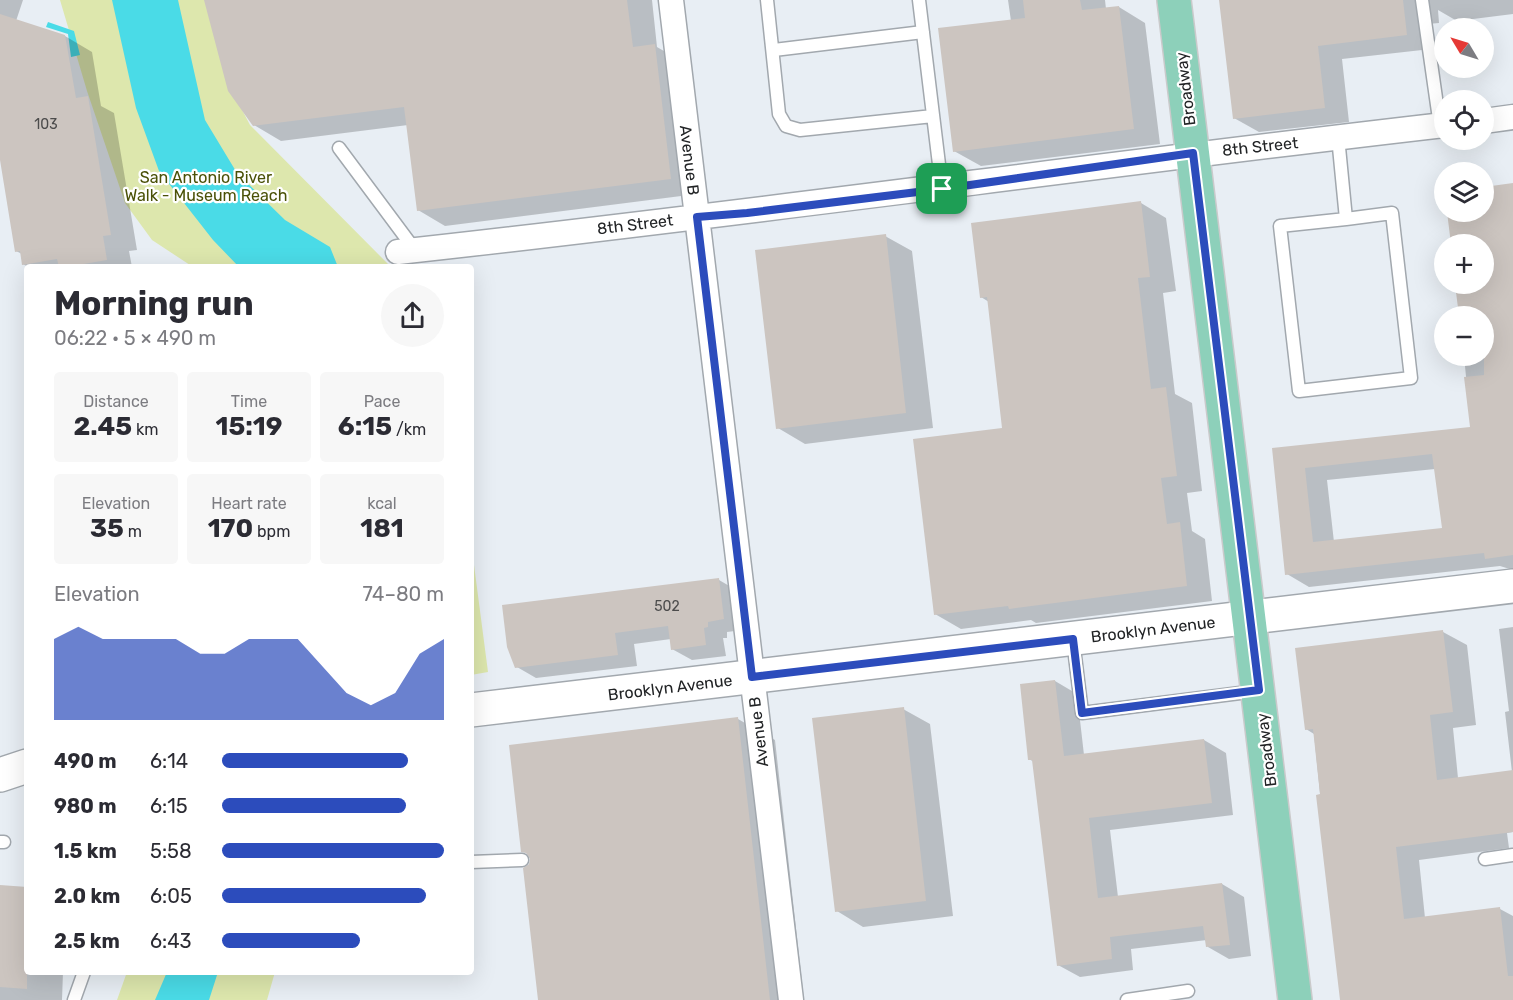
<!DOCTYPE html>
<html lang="en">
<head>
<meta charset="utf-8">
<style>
	:root { --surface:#fff; --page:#f7f7f7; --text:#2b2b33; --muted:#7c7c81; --accent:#2c4cbc }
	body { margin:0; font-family:Rubik,sans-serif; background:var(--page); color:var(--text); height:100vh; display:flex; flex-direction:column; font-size:22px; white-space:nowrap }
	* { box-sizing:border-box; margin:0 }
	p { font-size:20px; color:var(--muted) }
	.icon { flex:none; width:33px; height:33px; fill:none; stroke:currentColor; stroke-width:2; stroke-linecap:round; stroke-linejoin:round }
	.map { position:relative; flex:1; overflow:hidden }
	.side { position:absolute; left:24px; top:264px; width:450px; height:711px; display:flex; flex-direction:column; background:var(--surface); border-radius:6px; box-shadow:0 6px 24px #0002 }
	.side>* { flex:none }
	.needle { width:39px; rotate:308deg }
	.fabs { position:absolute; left:1434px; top:18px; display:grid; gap:12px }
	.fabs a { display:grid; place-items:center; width:60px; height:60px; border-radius:50%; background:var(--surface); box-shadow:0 6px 24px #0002; font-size:30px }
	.pin { position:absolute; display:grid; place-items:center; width:51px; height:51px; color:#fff; margin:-26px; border-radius:12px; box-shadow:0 3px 9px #0006 }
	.round { display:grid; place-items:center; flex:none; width:63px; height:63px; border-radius:32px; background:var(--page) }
	.summary { display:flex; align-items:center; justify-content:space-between; height:102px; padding:0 30px }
	h1 { font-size:33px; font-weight:700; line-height:45px }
	.stats { display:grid; grid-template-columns:repeat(3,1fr); gap:9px; height:102px; padding:6px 30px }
	.stats div { display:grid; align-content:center; border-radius:6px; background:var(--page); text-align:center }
	.stats b { font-size:26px; font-weight:700 }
	.stats small { font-size:16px; font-weight:400 }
	.stats p { font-size:16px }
	.chart { height:168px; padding:12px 30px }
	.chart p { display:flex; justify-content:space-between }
	.chart svg { width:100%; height:108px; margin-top:6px; fill:var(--accent); opacity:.7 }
	ul { padding:0 30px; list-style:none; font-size:20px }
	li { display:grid; grid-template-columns:96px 72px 1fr; align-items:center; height:45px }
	li i { height:15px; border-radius:8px; background:var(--accent) }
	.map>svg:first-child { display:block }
	.green { fill:#dde7ad }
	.water { fill:#4adbe7 }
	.shadow { fill:#0003; fill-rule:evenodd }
	.building { fill:#ccc5c0; fill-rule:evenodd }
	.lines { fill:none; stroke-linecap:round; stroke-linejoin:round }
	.lane-casing { stroke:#a2a8ae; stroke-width:15 }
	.street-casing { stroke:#a2a8ae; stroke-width:27 }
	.secondary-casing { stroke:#a2a8ae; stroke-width:36 }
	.primary-casing { stroke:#cacacb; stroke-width:36 }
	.lane { stroke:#fff; stroke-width:12 }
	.street { stroke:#fff; stroke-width:24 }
	.secondary { stroke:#fff; stroke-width:33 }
	.primary { stroke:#8dd0ba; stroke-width:33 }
	.route-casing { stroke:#fff; stroke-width:12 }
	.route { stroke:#2c4cbc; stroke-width:8 }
	.labels { text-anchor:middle; stroke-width:4.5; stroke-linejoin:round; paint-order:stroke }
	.number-label { font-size:14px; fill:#4c4c4c }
	.street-label { font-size:16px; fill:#212325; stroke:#fff }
	.park-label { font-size:16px; fill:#4a5107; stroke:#fff }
</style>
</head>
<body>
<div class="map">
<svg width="1513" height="1000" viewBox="0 0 1513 1000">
	<rect width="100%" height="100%" fill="#e8eef4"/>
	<path class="green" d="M60 0H208L228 83 250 125 391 267H193L152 240 125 203 87 91Z
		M471 542 488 672 471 675Z
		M127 972H275L267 1000H117Z"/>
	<path class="water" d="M112 0H178L205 120 237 173 285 220 330 247 338 267H239L213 240 159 171 136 108Z
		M48 22 74 31 80 55 71 57 68 34 46 27Z
		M167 972H218L209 1000H155Z"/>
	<path class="shadow" d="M0 0H23L16 21 65 36 92 52 101 106 114 113 137 250 129 251 132 267H28L23 264 22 254 16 251 0 151Z
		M206 0H652L657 47 681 61 697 194 445 226 418 210 408 125 281 141 254 125Z
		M1008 0H1105L1106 9 1119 7 1145 23 1160 144 981 166 954 151 1011 21Z
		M1221 0H1513V14L1457 21 1438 10 1439 23 1428 24 1431 49 1342 59 1349 122 1259 132 1234 118Z
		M1513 185V570L1500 566 1309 587 1287 574 1273 450 1471 428 1464 356H1484V316H1460L1456 284H1484V244H1452L1448 212H1484V188ZM1435 469 1443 529 1334 542 1327 480Z
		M1141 203 1166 218 1176 291 1163 293 1175 394 1192 403 1202 491 1187 493 1192 531 1205 539 1212 601 1036 623 1031 620 961 629 935 614 1004 430 989 302 981 297Z
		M885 236 912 251 933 428 805 444 778 428Z
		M719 580 738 591 743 630 727 632V638H723L726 656 692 660 672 649 671 639 634 644 637 666 536 678 517 667Z
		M1513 627V832L1507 833 1509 848 1419 860 1425 918 1500 909 1513 916V1000H1341L1314 734 1306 729 1443 632 1467 645 1476 725 1453 728 1458 778 1512 772 1505 712 1509 711 1499 629Z
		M1055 681 1077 694 1084 755 1204 740 1226 753 1233 815 1110 830 1118 897 1222 884 1244 897 1251 956 1229 959 1208 947 1207 940 1131 949 1133 970 1080 977 1058 965 1034 762 1029 759Z
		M903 709 930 724 953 916 863 927 837 911Z
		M738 719 775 740 804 1000H539L532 859Z
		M0 887 27 888V972H63L62 1000H0Z"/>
	<path class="building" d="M204 0H627L633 47 655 44 671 179 417 211 404 107 253 126 228 91Z
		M1023 0H1080L1082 10 1119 6 1134 129 953 152 938 28 1025 18Z
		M1219 0H1403L1407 35 1318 46 1325 108 1233 119Z
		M0 14 65 35 76 98 88 96 111 235 103 236 107 260 66 267H59L57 259 22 265 20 251 15 252 0 160Z
		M1513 183V555L1485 559 1484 553 1285 575 1272 448 1470 427 1464 377 1484 375V316H1459L1455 284H1484V244H1451L1447 212H1484V187ZM1432 454 1442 528 1313 542 1305 468Z
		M1141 201 1150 277 1138 278 1151 389 1166 387 1177 476 1161 478 1167 524 1180 522 1187 586 1009 609 1008 606 934 615 913 439 1002 428 987 297 980 298 971 223Z
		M886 234 906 413 776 429 755 250Z
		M719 578 724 619 708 622V627L704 628 706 645 671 650 668 626 615 633 618 655 515 668 507 647 502 605Z
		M1443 630 1453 712 1430 715 1437 780 1513 770V832L1396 847 1404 919 1500 907 1508 976H1513V1000H1340L1316 795 1320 794 1313 729 1305 730 1295 648Z
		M1055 680 1064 756 1204 739 1212 803 1089 818 1098 898 1222 883 1230 945 1206 947 1203 926 1110 937 1112 959 1057 966 1032 760H1028L1020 684Z
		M904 707 926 901 835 912 812 718Z
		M738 717 770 1000H538L523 868 529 864 530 859 526 853 521 852 509 745Z
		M0 885 27 887V989L0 987Z"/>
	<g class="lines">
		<g class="lane-casing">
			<path id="lane" d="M767 0 779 114 786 126 800 130 933 116
				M919 0 942 189
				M1422 0 1440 126
				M774 50 923 32
				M1338 137 1346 219 1280 226 1299 391 1411 378 1392 213 1346 219
				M339 148 415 250
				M1073 640 1082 713 1256 691
				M0 842H4
				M1485 859 1513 855
				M471 862 522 860
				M74 1000 84 972
				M1127 1000 1188 991"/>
		</g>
		<g class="street-casing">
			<path id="street" d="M671 0 791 1000
				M1484 121 1513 117
				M398 252C747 214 1095 165 1444 125"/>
		</g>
		<g class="secondary-casing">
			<path id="secondary" d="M471 710 1513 586
				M0 775 27 766"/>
		</g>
		<g class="primary-casing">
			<path id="primary" d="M1174 0 1295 1000"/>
		</g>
		<use href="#lane" class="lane"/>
		<use href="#street" class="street"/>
		<use href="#secondary" class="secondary"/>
		<use href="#primary" class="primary"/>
	</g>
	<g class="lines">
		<g class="route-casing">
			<path id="route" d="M1193 153 1259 690 1082 713 1073 639 752 677 697 217 747 213 942 189Z"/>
		</g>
		<use href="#route" class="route"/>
	</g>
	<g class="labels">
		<g class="number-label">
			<text x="46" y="129">103</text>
			<text x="667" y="611">502</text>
		</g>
		<g class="street-label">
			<text transform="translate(1185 89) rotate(-97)" y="6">Broadway</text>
			<text transform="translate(1260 146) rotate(-6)" y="6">8th Street</text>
			<text transform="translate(690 160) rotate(83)" y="6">Avenue B</text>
			<text transform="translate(635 224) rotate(-7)" y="6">8th Street</text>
			<text transform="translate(1153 629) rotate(-7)" y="6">Brooklyn Avenue</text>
			<text transform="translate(670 687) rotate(-7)" y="6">Brooklyn Avenue</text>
			<text transform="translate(758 732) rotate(-97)" y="6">Avenue B</text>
			<text transform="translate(1266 750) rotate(-97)" y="6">Broadway</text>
		</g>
		<g class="park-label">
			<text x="206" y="183">San Antonio River<tspan x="206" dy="18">Walk - Museum Reach</tspan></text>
		</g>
	</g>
</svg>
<div class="fabs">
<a><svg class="needle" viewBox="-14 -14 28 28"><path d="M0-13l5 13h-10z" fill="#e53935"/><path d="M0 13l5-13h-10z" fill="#7c7c81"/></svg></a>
<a><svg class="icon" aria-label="locate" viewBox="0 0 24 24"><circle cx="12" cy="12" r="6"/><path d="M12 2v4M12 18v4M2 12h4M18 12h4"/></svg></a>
<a><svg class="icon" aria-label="layers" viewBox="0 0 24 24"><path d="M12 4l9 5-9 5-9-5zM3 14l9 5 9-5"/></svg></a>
<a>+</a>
<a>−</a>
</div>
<div class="pin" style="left:942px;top:189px;background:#1e9e55"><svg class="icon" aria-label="arrive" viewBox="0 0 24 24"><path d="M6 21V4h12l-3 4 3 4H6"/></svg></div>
<section class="side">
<div class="summary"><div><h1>Morning run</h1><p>06:22 · 5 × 490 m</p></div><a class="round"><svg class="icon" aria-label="share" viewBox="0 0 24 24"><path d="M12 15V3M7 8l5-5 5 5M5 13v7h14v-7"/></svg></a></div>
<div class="stats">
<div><p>Distance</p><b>2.45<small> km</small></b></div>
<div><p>Time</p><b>15:19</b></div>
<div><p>Pace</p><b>6:15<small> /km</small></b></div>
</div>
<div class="stats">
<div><p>Elevation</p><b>35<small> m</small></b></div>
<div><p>Heart rate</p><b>170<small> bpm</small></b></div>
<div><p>kcal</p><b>181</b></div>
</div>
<div class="chart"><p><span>Elevation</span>74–80 m</p>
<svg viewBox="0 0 160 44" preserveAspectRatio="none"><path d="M0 44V11L10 6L20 11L30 11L40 11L50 11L60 17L70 17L80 11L90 11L100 11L110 22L120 33L130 38L140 33L150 17L160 11V44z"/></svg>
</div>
<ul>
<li><b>490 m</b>6:14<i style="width:84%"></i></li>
<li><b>980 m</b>6:15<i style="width:83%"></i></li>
<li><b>1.5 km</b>5:58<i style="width:100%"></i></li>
<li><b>2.0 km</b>6:05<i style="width:92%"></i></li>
<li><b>2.5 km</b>6:43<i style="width:62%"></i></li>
</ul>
</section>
</div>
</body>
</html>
